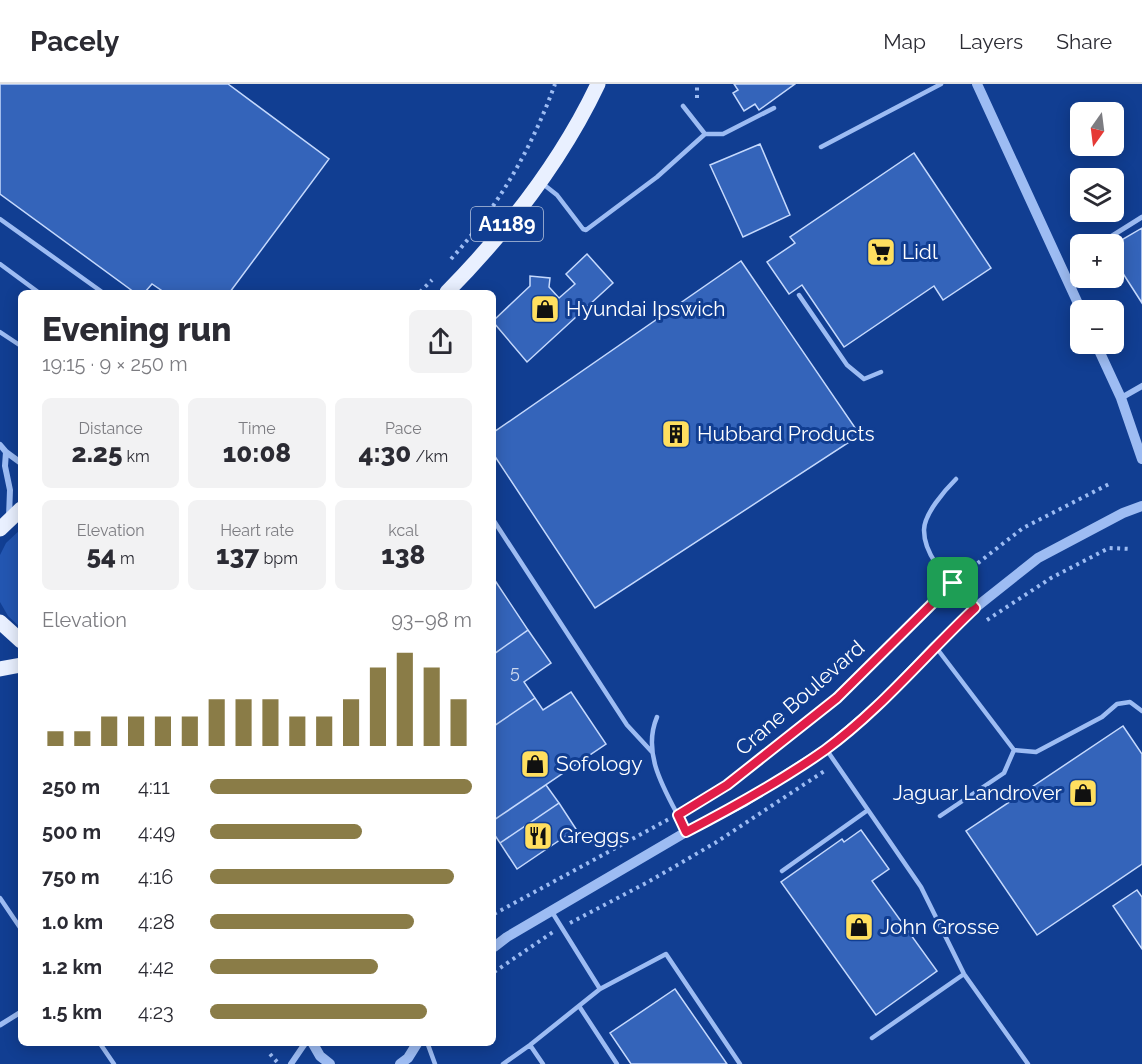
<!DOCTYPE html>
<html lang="en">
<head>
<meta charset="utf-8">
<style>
	:root { --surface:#fff; --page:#f2f2f3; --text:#2b2b33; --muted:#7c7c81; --line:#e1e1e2; --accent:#8a7c47 }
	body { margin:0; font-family:Raleway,sans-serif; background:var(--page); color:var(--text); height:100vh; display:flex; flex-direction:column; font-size:22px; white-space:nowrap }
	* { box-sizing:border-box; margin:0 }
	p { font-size:20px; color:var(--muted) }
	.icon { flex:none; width:33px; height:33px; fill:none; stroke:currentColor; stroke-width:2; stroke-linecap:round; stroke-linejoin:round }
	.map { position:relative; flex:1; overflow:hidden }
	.details { position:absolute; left:18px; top:206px; width:478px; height:756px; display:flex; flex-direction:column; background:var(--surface); border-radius:9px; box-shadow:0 3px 15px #0003 }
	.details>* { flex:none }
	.needle { width:39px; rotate:194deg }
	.controls { position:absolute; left:1070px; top:18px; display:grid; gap:12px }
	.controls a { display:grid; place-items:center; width:54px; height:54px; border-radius:9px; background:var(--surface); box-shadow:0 3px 15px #0003; font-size:30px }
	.pin { position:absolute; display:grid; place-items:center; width:51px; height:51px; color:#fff; margin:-26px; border-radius:12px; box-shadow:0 3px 9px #0006 }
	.round { display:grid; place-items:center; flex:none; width:63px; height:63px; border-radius:9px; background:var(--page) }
	.head { display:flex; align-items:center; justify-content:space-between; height:102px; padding:0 24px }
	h1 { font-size:33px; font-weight:800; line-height:45px }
	.stats { display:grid; grid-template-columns:repeat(3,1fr); gap:9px; height:102px; padding:6px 24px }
	.stats div { display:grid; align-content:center; border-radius:9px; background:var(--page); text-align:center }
	.stats b { font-size:26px; font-weight:800 }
	.stats small { font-size:16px; font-weight:400 }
	.stats p { font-size:16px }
	.chart { height:168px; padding:12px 24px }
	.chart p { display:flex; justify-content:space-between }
	.chart svg { width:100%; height:108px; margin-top:6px; stroke:var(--accent); stroke-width:6 }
	ul { padding:0 24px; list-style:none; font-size:20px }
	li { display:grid; grid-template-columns:96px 72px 1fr; align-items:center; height:45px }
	li i { height:15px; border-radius:8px; background:var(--accent) }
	header { display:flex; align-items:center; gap:36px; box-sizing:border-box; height:84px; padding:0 30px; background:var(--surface); border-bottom:2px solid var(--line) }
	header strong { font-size:28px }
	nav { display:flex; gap:33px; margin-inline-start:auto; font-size:21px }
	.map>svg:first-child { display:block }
	.green { fill:#2356b1 }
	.building { fill:#3464ba; stroke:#c5d9fd; stroke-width:1.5 }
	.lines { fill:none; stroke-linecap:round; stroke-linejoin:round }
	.path { stroke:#9dbcf3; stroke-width:4; stroke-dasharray:3 4.5; stroke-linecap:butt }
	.service { stroke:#9dbcf3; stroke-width:4.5 }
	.pedestrian { stroke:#9dbcf3; stroke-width:5 }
	.minor { stroke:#9dbcf3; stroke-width:6 }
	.tertiary { stroke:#9dbcf3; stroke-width:10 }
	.primary { stroke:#e9f0ff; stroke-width:15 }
	.route-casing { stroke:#fff; stroke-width:12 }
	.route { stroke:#e11d48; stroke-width:8 }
	.labels { text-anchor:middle; stroke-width:6; stroke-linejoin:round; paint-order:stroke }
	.number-label { font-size:18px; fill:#ccd8ee }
	.shield { fill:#113e92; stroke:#b8c5de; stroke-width:1.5 }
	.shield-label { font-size:20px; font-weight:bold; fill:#fff }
	.poi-label { font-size:21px; fill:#fff; stroke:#113e92; text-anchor:start }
	.street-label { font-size:21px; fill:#fff; stroke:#113e92 }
</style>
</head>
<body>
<header>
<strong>Pacely</strong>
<nav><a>Map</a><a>Layers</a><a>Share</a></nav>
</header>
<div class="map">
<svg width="1142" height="980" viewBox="0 0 1142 980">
	<rect width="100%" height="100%" fill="#113e92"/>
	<path class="green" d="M21 445V544L8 532 0 518V471L6 459Z"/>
	<path class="building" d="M0 0H228L329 75 230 208H164L152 200 145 208H134L0 110Z
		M734 0H795L759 26 755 20 744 27 733 9 738 6Z
		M760 60 790 131 743 153 710 81Z
		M914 69 991 184 943 216 934 202 844 263 802 201 789 210 767 178 795 159 790 153Z
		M1142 144V219L1113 174V161Z
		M587 170 613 199 527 278 494 239V236L530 202V192L550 194 549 203 559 214 575 200 566 190Z
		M741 177 860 351 595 524 494 371V348Z
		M496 498 528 546 494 570V500Z
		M528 546 551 579 524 598 535 614 494 642V570Z
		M571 608 606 660 494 736V642L535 614 543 626Z
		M1123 642 1142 670V780L1037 851 966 747Z
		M546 701 559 719 500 759 494 750V736Z
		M559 719 576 745 517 785 500 759Z
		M861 746 889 785 872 797 937 887 876 931 781 798 842 755 844 758Z
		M1137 806 1142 813V865L1113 822Z
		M675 905 727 980H631L610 949Z"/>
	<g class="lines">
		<path class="path" d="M697 14V0
			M451 175C498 123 531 66 555 0
			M420 208 432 196
			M960 493 1023 444 1111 399
			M987 536 1051 494 1109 464 1131 465
			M686 726 727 701 837 614 945 506
			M494 830 669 735
			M570 839 648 798 715 759 826 686
			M494 888 553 848
			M270 970 278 979"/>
		<path class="service" d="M683 22 705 50
			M821 63 941 0
			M543 100 557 111 583 145 586 146 657 93 705 50H723L774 24
			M0 135 102 208
			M0 180 38 208
			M799 211 847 281 864 295 881 288
			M0 248 21 262
			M956 395C945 406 924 430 924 446 924 477 956 502 975 524
			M494 437 627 641 652 668
			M935 562 1014 666 1036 668 1102 633 1117 620 1130 618 1142 627
			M657 633C640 673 669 712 686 747
			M826 665 921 803 964 890 1028 980
			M940 732 1004 689 1014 666
			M782 787 868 726
			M0 814 21 845
			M552 828 600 905
			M579 922 617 980
			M872 954 964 890
			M99 958 114 980
			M427 958 435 980
			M530 961 543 980
			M503 980 530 961 600 905 666 870 740 980"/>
		<path class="pedestrian" d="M1107 155 1142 133
			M0 941 21 928"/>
		<path class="minor" d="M1121 314 1142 302
			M0 361 6 368 21 379
			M6 368 5 382 10 406 9 433
			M291 980 306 958"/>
		<path class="tertiary" d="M977 0 1081 226
			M1096 260 1121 314 1142 375
			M494 863 507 853 686 748 744 718 826 665 877 622 935 562 975 524 1038 474 1123 429 1142 422
			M312 958 320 972 330 980
			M400 980 408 974 418 958"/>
		<path class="primary" d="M447 208C507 147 561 78 598 0
			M0 445 21 425
			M0 538 21 557
			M0 585 21 581"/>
	</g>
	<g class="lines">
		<g class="route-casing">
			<path id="route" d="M953 499 975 524C925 571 880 626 825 666 781 697 734 723 686 748L678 731 727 701 837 614Z"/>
		</g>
		<use href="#route" class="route"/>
	</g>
	<defs>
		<g id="supermarket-square" transform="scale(1.5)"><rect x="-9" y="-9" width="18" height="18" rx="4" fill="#ffdf5f" stroke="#113e92"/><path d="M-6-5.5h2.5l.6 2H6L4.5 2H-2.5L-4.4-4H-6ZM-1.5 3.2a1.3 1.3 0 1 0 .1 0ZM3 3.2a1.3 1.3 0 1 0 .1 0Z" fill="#111"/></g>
		<g id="shop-square" transform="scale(1.5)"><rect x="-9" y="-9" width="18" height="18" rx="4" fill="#ffdf5f" stroke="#113e92"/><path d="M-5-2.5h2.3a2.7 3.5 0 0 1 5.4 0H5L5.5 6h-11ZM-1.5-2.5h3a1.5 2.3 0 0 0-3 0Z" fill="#111"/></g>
		<g id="building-square" transform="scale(1.5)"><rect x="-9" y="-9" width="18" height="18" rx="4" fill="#ffdf5f" stroke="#113e92"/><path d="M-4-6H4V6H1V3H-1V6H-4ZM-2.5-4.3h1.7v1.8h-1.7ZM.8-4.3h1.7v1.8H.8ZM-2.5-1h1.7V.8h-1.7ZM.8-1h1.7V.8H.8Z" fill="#111"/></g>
		<g id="restaurant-square" transform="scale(1.5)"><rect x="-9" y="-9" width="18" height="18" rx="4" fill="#ffdf5f" stroke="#113e92"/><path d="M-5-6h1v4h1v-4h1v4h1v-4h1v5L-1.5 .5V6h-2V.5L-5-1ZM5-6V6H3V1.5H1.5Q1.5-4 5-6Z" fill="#111"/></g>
	</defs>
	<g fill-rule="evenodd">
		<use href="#supermarket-square" x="881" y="168"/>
		<use href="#shop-square" x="545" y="225"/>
		<use href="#building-square" x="676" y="350"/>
		<use href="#shop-square" x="535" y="680"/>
		<use href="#shop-square" x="1083" y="709"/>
		<use href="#restaurant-square" x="538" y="752"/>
		<use href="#shop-square" x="859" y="843"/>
	</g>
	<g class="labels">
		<g class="number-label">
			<text x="515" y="594">5</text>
		</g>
		<rect class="shield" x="471" y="123" width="72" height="34" rx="4.5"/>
		<g class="shield-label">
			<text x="507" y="147">A1189</text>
		</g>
		<g class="poi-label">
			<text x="902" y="175">Lidl</text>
			<text x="566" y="232">Hyundai Ipswich</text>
			<text x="697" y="357">Hubbard Products</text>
			<text x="556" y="687">Sofology</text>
			<text x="1062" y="716" text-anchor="end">Jaguar Landrover</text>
			<text x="559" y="759">Greggs</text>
			<text x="880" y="850">John Grosse</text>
		</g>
		<g class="street-label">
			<text transform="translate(800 614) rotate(-41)" y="7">Crane Boulevard</text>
		</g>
	</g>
</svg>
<div class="controls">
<a><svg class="needle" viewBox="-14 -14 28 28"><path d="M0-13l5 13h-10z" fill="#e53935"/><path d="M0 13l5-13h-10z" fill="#7c7c81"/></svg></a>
<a><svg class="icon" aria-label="layers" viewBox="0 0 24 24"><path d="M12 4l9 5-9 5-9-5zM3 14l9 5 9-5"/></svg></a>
<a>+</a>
<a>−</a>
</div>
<div class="pin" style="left:953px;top:499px;background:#1e9e55"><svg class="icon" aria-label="arrive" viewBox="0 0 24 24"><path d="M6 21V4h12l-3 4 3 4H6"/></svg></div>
<section class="details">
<div class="head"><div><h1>Evening run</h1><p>19:15 · 9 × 250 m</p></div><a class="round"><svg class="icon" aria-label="share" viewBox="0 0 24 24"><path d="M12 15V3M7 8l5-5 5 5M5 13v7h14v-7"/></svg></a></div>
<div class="stats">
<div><p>Distance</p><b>2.25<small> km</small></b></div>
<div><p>Time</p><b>10:08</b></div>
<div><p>Pace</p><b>4:30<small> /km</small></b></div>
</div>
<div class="stats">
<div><p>Elevation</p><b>54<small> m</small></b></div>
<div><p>Heart rate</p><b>137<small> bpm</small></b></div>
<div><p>kcal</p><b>138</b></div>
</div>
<div class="chart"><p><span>Elevation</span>93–98 m</p>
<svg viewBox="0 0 160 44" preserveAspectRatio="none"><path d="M5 44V38M15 44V38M25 44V32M35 44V32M45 44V32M55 44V32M65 44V25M75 44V25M85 44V25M95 44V32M105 44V32M115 44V25M125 44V12M135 44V6M145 44V12M155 44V25"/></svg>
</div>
<ul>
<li><b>250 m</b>4:11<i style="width:100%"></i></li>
<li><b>500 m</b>4:49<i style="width:58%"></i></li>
<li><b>750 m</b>4:16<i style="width:93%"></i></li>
<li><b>1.0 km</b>4:28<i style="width:78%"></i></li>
<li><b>1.2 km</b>4:42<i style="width:64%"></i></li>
<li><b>1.5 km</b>4:23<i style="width:83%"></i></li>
</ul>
</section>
</div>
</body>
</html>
